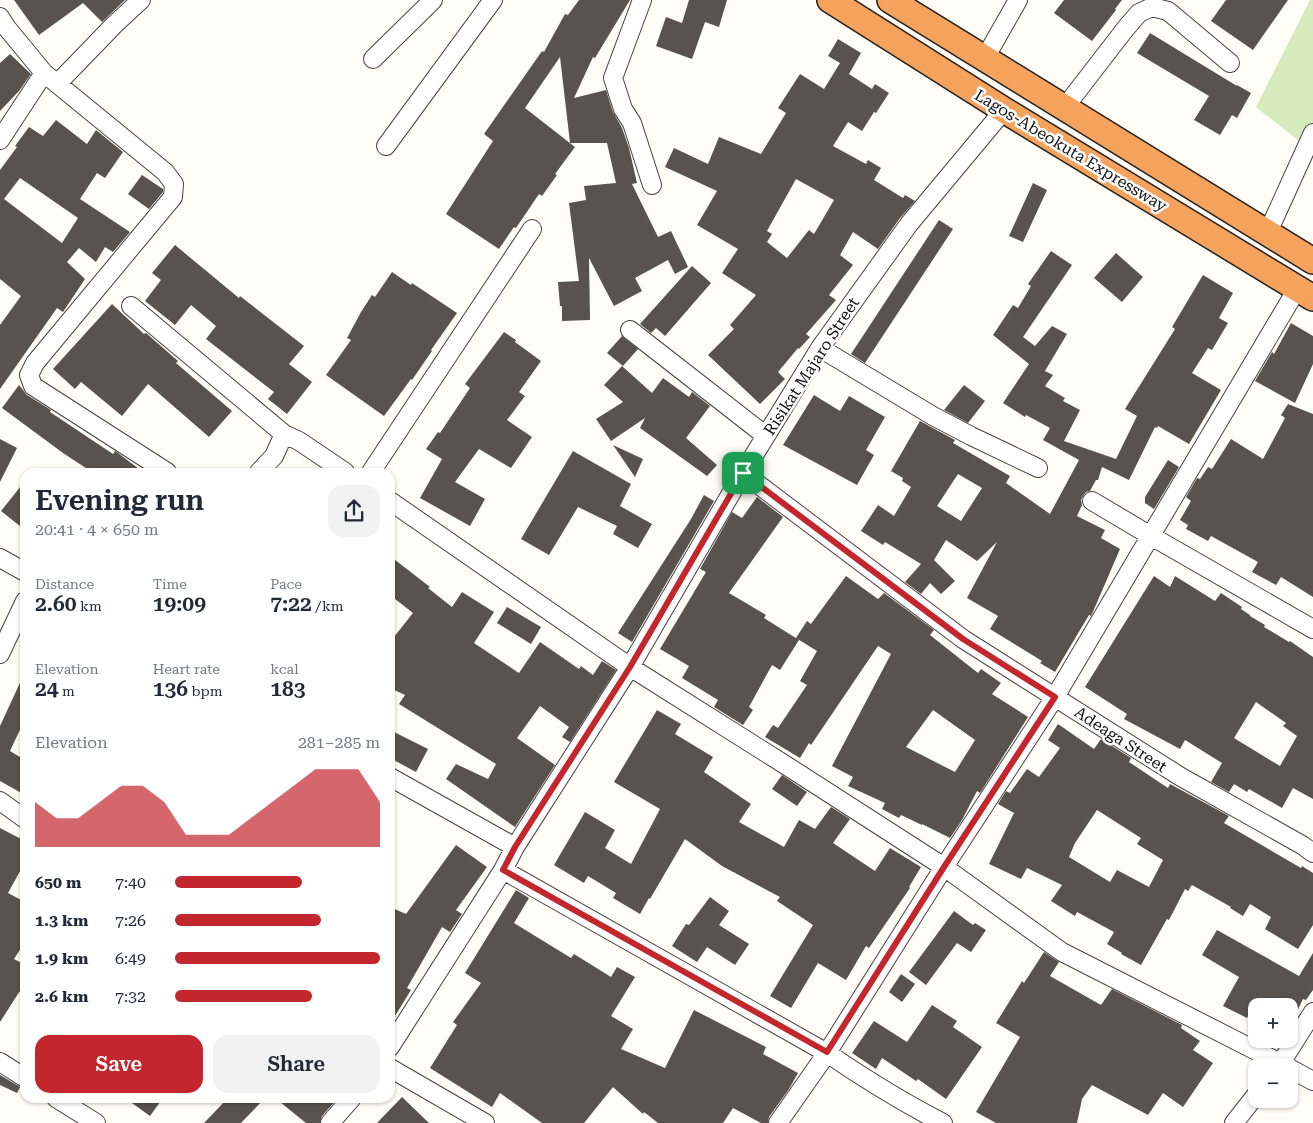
<!DOCTYPE html>
<html lang="en">
<head>
<meta charset="utf-8">
<style>
	:root { --surface:#fff; --page:#f2f2f3; --text:#1f2937; --muted:#747a83; --accent:#c4262e }
	body { margin:0; font-family:"Roboto Serif",serif; background:var(--page); color:var(--text); height:100vh; display:flex; flex-direction:column; font-size:19px; white-space:nowrap }
	* { box-sizing:border-box; margin:0 }
	p { font-size:16px; color:var(--muted) }
	.icon { flex:none; width:28px; height:28px; fill:none; stroke:currentColor; stroke-width:2; stroke-linecap:round; stroke-linejoin:round }
	.map { position:relative; flex:1; overflow:hidden }
	.side { position:absolute; left:20px; top:468px; width:375px; height:635px; display:flex; flex-direction:column; background:var(--surface); border-radius:15px; box-shadow:0 1px 4px #0004 }
	.side>* { flex:none }
	.fabs { position:absolute; left:1248px; top:998px; display:grid; gap:10px }
	.fabs a { display:grid; place-items:center; width:50px; height:50px; border-radius:10px; background:var(--surface); box-shadow:0 1px 4px #0004; font-size:25px }
	.pin { position:absolute; display:grid; place-items:center; width:42px; height:42px; color:#fff; margin:-21px; border-radius:10px; box-shadow:0 2px 8px #0006 }
	.round { display:grid; place-items:center; flex:none; width:52px; height:52px; border-radius:15px; background:var(--page) }
	.head { display:flex; align-items:center; justify-content:space-between; height:85px; padding:0 15px }
	h1 { font-size:28px; font-weight:600; line-height:38px }
	.stats { display:grid; grid-template-columns:repeat(3,1fr); gap:8px; height:85px; padding:5px 15px }
	.stats div { display:grid; align-content:center }
	.stats b { font-size:21px; font-weight:600 }
	.stats small { font-size:14px; font-weight:400 }
	.stats p { font-size:14px }
	.chart { height:140px; padding:10px 15px }
	.chart p { display:flex; justify-content:space-between }
	.chart svg { width:100%; height:90px; margin-top:5px; fill:var(--accent); opacity:.7 }
	.button { display:flex; gap:10px; margin-top:auto; padding:10px 15px }
	.button a { flex:1; height:58px; border-radius:15px; background:var(--accent); color:#fff; font-size:20px; font-weight:600; line-height:58px; text-align:center }
	.button a+a { background:var(--page); color:var(--text) }
	ul { padding:0 15px; list-style:none; font-size:16px }
	li { display:grid; grid-template-columns:80px 60px 1fr; align-items:center; height:38px }
	li i { height:12px; border-radius:6px; background:var(--accent) }
	.map>svg:first-child { display:block }
	.green { fill:#d5ebbd }
	.building { fill:#5a524d; fill-rule:evenodd }
	.lines { fill:none; stroke-linecap:round; stroke-linejoin:round }
	.minor-casing { stroke:#444; stroke-width:20 }
	.highway-casing { stroke:#222; stroke-width:28 }
	.minor { stroke:#fff; stroke-width:18 }
	.highway { stroke:#f5a25d; stroke-width:25 }
	.route-casing { stroke:#fff; stroke-width:10 }
	.route { stroke:#c4262e; stroke-width:6 }
	.labels { text-anchor:middle; stroke-width:5; stroke-linejoin:round; paint-order:stroke }
	.street-label { font-size:16px; fill:#111; stroke:#fff }
</style>
</head>
<body>
<div class="map">
<svg width="1313" height="1123" viewBox="0 0 1313 1123">
	<rect width="100%" height="100%" fill="#fffdf5"/>
	<path class="green" d="M1310 0H1313V152L1256 107Z"/>
	<path class="building" d="M14 0H125L102 22 83 3 39 35Z
		M579 0H630L595 58 593 57 574 98 606 90 613 112 622 128 629 148 637 183 632 184 658 237 671 231 688 267 675 274 668 260 635 278 642 291 614 306 589 258 590 320 562 321V306H560L558 282 579 281 569 203 586 200 584 186 616 183 607 143H570L560 57 525 108 575 147 555 174 557 175 542 196 539 194 516 228 514 227 499 249 446 214 493 141 484 134 542 51 544 52 565 14 568 15Z
		M689 0H727L719 27 705 22 692 59 656 46 666 17 682 23Z
		M1064 0H1122L1115 9 1116 10 1092 41 1054 13Z
		M1226 0H1288L1253 50 1211 21Z
		M1150 33 1237 86V85L1251 93 1237 118 1232 115 1220 135 1194 120 1209 96 1137 53Z
		M838 39 861 53 849 74 872 89 875 84 889 93 876 113 874 112 862 131 848 122 833 146 866 164 868 160 881 168 874 180 903 198 905 195 915 201 900 218 878 249 853 232 840 255 853 265 829 295 836 300 806 334 810 337 799 349 798 348 778 372 785 379 760 404 708 355 734 329 730 325 756 295 722 273 738 249 697 225 717 191 665 167 674 148 708 164 719 137 761 154 786 113 778 108 800 74 824 89 840 63 828 56ZM796 179 834 200 814 234 809 230 787 258 767 242 772 234 767 231Z
		M10 54 31 74 19 91 0 111V63Z
		M56 120 87 144 96 130 123 152 105 178 97 173 80 199 130 232 113 252 105 247 96 262 79 248 67 262 85 279 63 312 57 308 0 389V325L21 296 0 279V170L17 147 15 146 29 127 43 136ZM20 178 78 218 62 243 4 199Z
		M142 175 163 189V192L149 209 128 194Z
		M1033 183 1047 190 1023 242 1009 236Z
		M939 220 953 229 865 363 851 354Z
		M175 245 239 298 240 296 304 346 289 364 312 382 287 414 268 399 274 392 206 339 216 326 191 305 175 325 145 301 161 280 152 273Z
		M1051 251 1072 265 1023 337 1035 346 1052 326 1067 334 1045 371 1053 375 1045 386 1065 398 1063 401 1080 410 1064 441 1116 459 1137 416 1125 409 1175 329 1172 327 1203 275 1233 293 1219 318 1228 323 1212 350 1208 348 1192 373 1221 390 1189 444 1158 426 1157 428 1155 427 1129 480 1102 467 1098 480H1096L1090 491 1086 492 1083 496 1081 500 1082 505 1077 516 1105 530 1101 538 1120 549 1092 614 1091 616 1089 615 1055 672 1040 663 1042 661 990 629 998 616 967 598 997 542 977 561 946 540 934 560 955 581 941 594 930 583 921 594 905 582 921 564 885 542 883 545 861 531 878 505 894 516 911 487 902 481 903 478 891 471 920 421 955 440 953 443 1010 476 1006 483 1050 514 1079 460 1043 440 1050 428 1026 415 1025 417 1003 403 1029 364 993 335 1013 305 1018 308 1031 286 1028 284ZM958 474 982 488 961 521 937 506Z
		M1116 253 1143 277 1122 302 1094 278Z
		M692 266 711 283 665 336 656 328 651 333 640 324Z
		M392 272 411 285 412 283 457 313 431 350 432 351 412 380 411 379 384 416 326 375 351 340 347 338 361 312 372 295 375 297Z
		M112 304 144 334 146 333 178 361 176 363 232 411 209 437 148 384 122 416 81 382 75 389 53 369Z
		M1291 323 1313 336V364L1295 403 1255 381 1272 352 1274 354Z
		M504 332 516 340 515 342 541 361 519 392 525 396 507 420 532 437 511 468 479 449 455 482 485 499 470 526 420 498 442 459 426 449 438 432 440 433 470 388 465 384Z
		M622 336 638 349 623 366 607 353Z
		M622 366 652 393 663 378 689 397 692 392 710 406 686 438 717 465 707 476 640 428 645 418 611 441 596 419 623 402 604 385Z
		M19 385 27 395 51 410 50 412 113 454 115 451 118 453 143 472H92L63 453 2 408Z
		M964 385 985 401 968 423 944 410Z
		M814 395 840 411 849 396 885 417 866 450 874 455 857 485 783 445Z
		M1288 404 1313 414V597L1281 577 1276 585 1252 572 1258 562 1211 536 1208 541 1186 529 1188 525 1180 520 1191 501 1186 497 1197 478 1200 479 1208 467 1212 469 1231 439 1263 459 1285 418 1281 415Z
		M0 439 17 448 0 482Z
		M613 445 643 459 635 477Z
		M573 451 631 484 620 506 652 524 638 548 613 534 617 526 578 507 549 555 521 539Z
		M1168 460 1179 467 1154 509 1145 503V497Z
		M25 481V530L1 511Z
		M704 495 714 501 632 642 618 633 691 519Z
		M757 497 783 517 729 593 766 615 764 618 799 640 780 670 772 665 749 707 753 710 743 725 714 707 718 700 682 678 689 666 660 649 706 572 700 569 732 512 742 518Z
		M390 556 430 587 428 588 452 607 462 592 494 612 474 643 519 673 540 642 579 669 581 666 593 675 602 661 616 670 570 742 562 737 569 727 540 706 517 738 555 765 515 827 446 779 456 764 488 779 496 764 399 704 405 695 390 688V642L413 613 390 595Z
		M846 576 878 599 884 593 934 630 930 635 978 673 981 669 1001 683 992 694 1028 717 980 793 977 791 962 820 950 838 922 824V825L901 815 899 818 882 809 885 803 848 786 853 777 832 766 891 654 878 646 811 745 809 743 800 758 765 737 773 725 778 728 807 685 800 681 817 651 796 638 807 621 811 624ZM933 710 975 740 955 772 906 747Z
		M1154 576 1170 587 1175 576 1215 601 1221 593 1242 607 1241 609 1250 615V616L1265 625 1264 627 1289 642 1290 641 1313 657V799L1293 788 1282 808 1249 789 1247 792 1234 784 1229 792 1211 782 1222 763 1185 740 1180 749 1124 719 1127 714 1085 687ZM1256 702 1286 723 1283 726 1297 736 1280 766 1234 738Z
		M507 607 541 627 531 644 497 623Z
		M25 672V719L10 751 25 760V795L0 781V726Z
		M657 710 681 724 675 734 713 757 704 772 751 804 739 822 784 847 799 820 815 829 831 807 850 819 833 843 875 871 890 848 921 867 909 887 910 888 869 948 866 946 846 980 818 963 791 1008 770 996 813 925 777 901 780 897 722 866 685 839 650 899 649 898 640 914 613 898 616 893 588 876 584 883 554 865 585 812 615 830 605 848 631 864 660 809 614 782Z
		M1058 724 1094 749 1101 739 1131 758 1129 762 1168 788 1170 784 1229 816 1224 823 1301 868 1302 866 1313 873V925L1298 949 1265 929 1271 917 1250 904 1243 916 1230 908 1231 907 1192 885 1188 891 1185 889 1169 920 1167 919 1141 965 1121 954 1122 953 1107 944 1114 932 1077 912 1075 916 1051 901 1062 885 1027 868 1021 879 989 864 1014 813 998 804 1006 791 1010 793 1027 769 1039 777 1060 748 1048 740ZM1097 810 1141 838 1137 844 1163 860 1149 887 1117 870 1110 882 1069 857 1075 843Z
		M390 730 428 749 416 772 390 758Z
		M782 775 807 792 797 806 772 789Z
		M0 828 25 841V862L8 893 25 902V942L14 959 25 965V983L0 1022Z
		M456 845 487 867 456 910 462 914 450 932 442 927 407 988 411 990 390 1024V907L406 914Z
		M516 890 529 898 514 923 571 958 574 954 611 977 617 967 635 977 611 1016 633 1029 621 1049 665 1068 694 1010 766 1047 763 1054 798 1073 789 1089 769 1117 768 1123H761L733 1108 723 1123H658L644 1112 643 1114 613 1087 584 1123H542L500 1093 492 1107 430 1068 457 1025 453 1022 481 983 465 973Z
		M710 897 729 911 719 925 749 944 735 965 707 947 697 962 672 946 686 924 689 925Z
		M954 911 973 925 975 923 986 930 971 952 957 943 926 985 909 972Z
		M1217 930 1299 976 1313 953V990L1306 1000 1303 999 1289 1028V1006H1253L1247 1018 1223 1006 1239 977 1202 955Z
		M1044 952 1059 962 1050 976 1101 1005 1112 989 1182 1025 1181 1028 1200 1041 1193 1050 1213 1063 1183 1107 1163 1093 1148 1115 1092 1085 1082 1099 1077 1123H996L976 1112 1020 1037 996 1023 1022 981 1024 983Z
		M901 974 915 984 902 1002 889 992Z
		M932 1005 957 1021 953 1027 982 1047 946 1099 918 1079 916 1081 882 1058 876 1069 852 1053 874 1021 907 1042Z
		M0 1075 20 1087 17 1093 0 1085Z
		M402 1097 429 1123H377Z
		M125 1098H163L150 1116Z
		M228 1098H265L241 1123H204Z
		M275 1098H338L322 1116 320 1123H306Z"/>
	<g class="lines">
		<g class="minor-casing">
			<path id="minor" d="M642 0 613 78 623 109 632 123 652 185
				M0 17 7 28 44 73 165 172 174 184 173 197 35 363 29 375 33 386 167 472
				M985 58 1018 0
				M373 59 433 0
				M57 84 114 25 141 0
				M1065 107 1126 28 1139 13 1152 7 1168 11 1230 63
				M0 140 44 73
				M386 146 493 0
				M1268 232 1313 133
				M131 306 284 434
				M630 330 766 436
				M820 348 933 416 971 436 1038 468
				M259 472 274 456 284 434 299 441 345 472
				M371 472 532 229
				M743 473 963 639 1181 777 1302 845 1313 853
				M390 501 630 667 787 766 944 867 1062 952 1286 1066
				M1092 501 1151 536 1313 629
				M0 558 25 572
				M0 654 25 601
				M390 777 515 847
				M0 801 25 819
				M503 870 827 1053C865 1079 902 1102 943 1123
				M390 1047 503 870 515 847 630 667 743 473 820 348 909 224 1004 110
				M0 1062 25 1078
				M1279 1066 1313 1012
				M390 1068 485 1123
				M1289 1068 1313 1081
				M56 1098 96 1123
				M330 1123 352 1098
				M778 1123 827 1053 944 867 1055 697 1297 289
				M1234 1123 1256 1095"/>
		</g>
		<g class="highway-casing">
			<path id="highway" d="M830 0 1004 110 1313 298
				M890 0 1313 261"/>
		</g>
		<use href="#minor" class="minor"/>
		<use href="#highway" class="highway"/>
	</g>
	<g class="lines">
		<g class="route-casing">
			<path id="route" d="M743 473 963 639 1055 697 944 867 827 1052 503 870 515 847 630 667Z"/>
		</g>
		<use href="#route" class="route"/>
	</g>
	<g class="labels">
		<g class="street-label">
			<text transform="translate(1071 150) rotate(31)" y="6">Lagos-Abeokuta Expressway</text>
			<text transform="translate(811 366) rotate(-57)" y="6">Risikat Majaro Street</text>
			<text transform="translate(1121 739) rotate(33)" y="6">Adeaga Street</text>
		</g>
	</g>
</svg>
<div class="fabs">
<a>+</a>
<a>−</a>
</div>
<div class="pin" style="left:743px;top:473px;background:#1e9e55"><svg class="icon" aria-label="arrive" viewBox="0 0 24 24"><path d="M6 21V4h12l-3 4 3 4H6"/></svg></div>
<section class="side">
<div class="head"><div><h1>Evening run</h1><p>20:41 · 4 × 650 m</p></div><a class="round"><svg class="icon" aria-label="share" viewBox="0 0 24 24"><path d="M12 15V3M7 8l5-5 5 5M5 13v7h14v-7"/></svg></a></div>
<div class="stats">
<div><p>Distance</p><b>2.60<small> km</small></b></div>
<div><p>Time</p><b>19:09</b></div>
<div><p>Pace</p><b>7:22<small> /km</small></b></div>
</div>
<div class="stats">
<div><p>Elevation</p><b>24<small> m</small></b></div>
<div><p>Heart rate</p><b>136<small> bpm</small></b></div>
<div><p>kcal</p><b>183</b></div>
</div>
<div class="chart"><p><span>Elevation</span>281–285 m</p>
<svg viewBox="0 0 160 44" preserveAspectRatio="none"><path d="M0 44V22L10 30L20 30L30 22L40 14L50 14L60 22L70 38L80 38L90 38L100 30L110 22L120 14L130 6L140 6L150 6L160 22V44z"/></svg>
</div>
<ul>
<li><b>650 m</b>7:40<i style="width:62%"></i></li>
<li><b>1.3 km</b>7:26<i style="width:71%"></i></li>
<li><b>1.9 km</b>6:49<i style="width:100%"></i></li>
<li><b>2.6 km</b>7:32<i style="width:67%"></i></li>
</ul>
<div class="button"><a>Save</a><a>Share</a></div>
</section>
</div>
</body>
</html>
